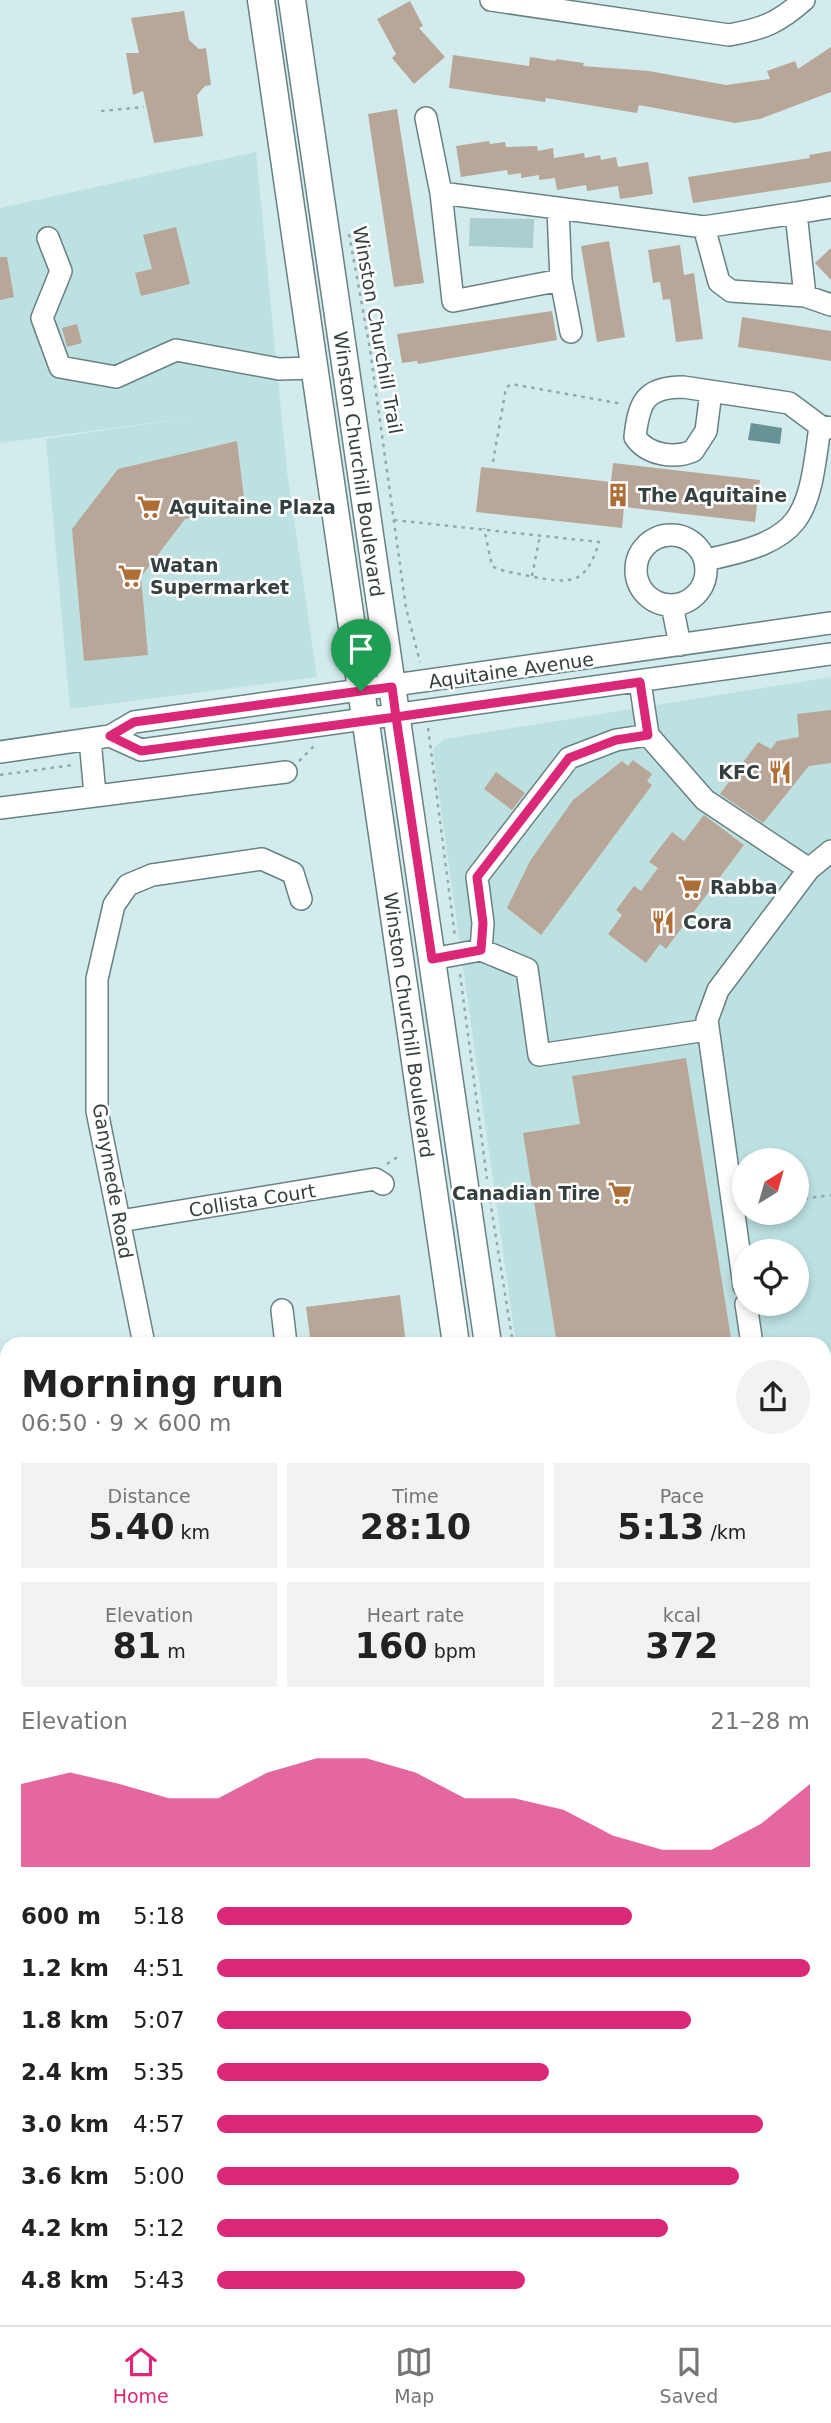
<!DOCTYPE html>
<html lang="en">
<head>
<meta charset="utf-8">
<style>
	:root { --surface:#fff; --page:#f2f2f2; --text:#222; --muted:#767676; --line:#e0e0e0; --accent:#db2777 }
	body { margin:0; font-family:"DejaVu Sans",sans-serif; background:var(--page); color:var(--text); height:100vh; display:flex; flex-direction:column; font-size:26px; white-space:nowrap }
	* { box-sizing:border-box; margin:0 }
	p { font-size:23px; color:var(--muted) }
	.icon { flex:none; width:38px; height:38px; fill:none; stroke:currentColor; stroke-width:2; stroke-linecap:round; stroke-linejoin:round }
	.map { position:relative; flex:1; overflow:hidden }
	.side { position:absolute; left:0px; top:1337px; width:831px; height:989px; display:flex; flex-direction:column; background:var(--surface); border-radius:21px 21px 0 0; box-shadow:0 4px 10px #0003 }
	.side>* { flex:none }
	.needle { width:46px; rotate:37deg }
	.tools { position:absolute; left:732px; top:1148px; display:grid; gap:14px }
	.tools a { display:grid; place-items:center; width:77px; height:77px; border-radius:50%; background:var(--surface); box-shadow:0 4px 10px #0003; font-size:35px }
	.pin { position:absolute; display:grid; place-items:center; width:60px; height:60px; color:#fff; margin:-72px -30px; border-radius:50% 50% 50% 0; rotate:-45deg; box-shadow:0 0 7px #0007 }
	.pin .icon { rotate:45deg }
	.round { display:grid; place-items:center; flex:none; width:74px; height:74px; border-radius:37px; background:var(--page) }
	.summary { display:flex; align-items:center; justify-content:space-between; height:119px; padding:0 21px }
	h1 { font-size:38px; font-weight:600; line-height:52px }
	.stats { display:grid; grid-template-columns:repeat(3,1fr); gap:10px; height:119px; padding:7px 21px }
	.stats div { display:grid; align-content:center; border-radius:0px; background:var(--page); text-align:center }
	.stats b { font-size:35px; font-weight:600 }
	.stats small { font-size:19px; font-weight:400 }
	.stats p { font-size:19px }
	.chart { height:196px; padding:14px 21px }
	.chart p { display:flex; justify-content:space-between }
	.chart svg { width:100%; height:126px; margin-top:7px; fill:var(--accent); opacity:.7 }
	ul { padding:0 21px; list-style:none; font-size:23px }
	li { display:grid; grid-template-columns:112px 84px 1fr; align-items:center; height:52px }
	li i { height:18px; border-radius:9px; background:var(--accent) }
	.tabs { display:flex; justify-content:space-around; align-items:center; height:98px; border-top:2px solid var(--line); background:var(--surface); font-size:19px; color:var(--muted) }
	.tabs a { display:grid; justify-items:center; gap:4px }
	.tabs .selected { color:var(--accent) }
	.map>svg:first-child { display:block }
	.built { fill:#bde0e1; fill-rule:evenodd }
	.green { fill:#aacdce }
	.water { fill:#689394 }
	.building { fill:#b8a799 }
	.lines { fill:none; stroke-linecap:round; stroke-linejoin:round }
	.minor-casing { stroke:#698182; stroke-width:24 }
	.major-casing { stroke:#698182; stroke-width:29 }
	.path { stroke:#95a9aa; stroke-width:2.5; stroke-dasharray:3.5 5; stroke-linecap:butt }
	.minor { stroke:#fff; stroke-width:21 }
	.major { stroke:#fff; stroke-width:26 }
	.route-casing { stroke:#fff; stroke-width:14 }
	.route { stroke:#db2777; stroke-width:9 }
	.labels { text-anchor:middle; stroke-width:5; stroke-linejoin:round; paint-order:stroke }
	.street-label { font-size:19px; fill:#343f3f; stroke:#fff }
	.poi-label { font-size:19px; font-weight:bold; fill:#343f3f; stroke:#fff; text-anchor:start }
</style>
</head>
<body>
<div class="map">
<svg width="831" height="2325" viewBox="0 0 831 2325">
	<rect width="100%" height="100%" fill="#d2eced"/>
	<path class="built" d="M256 152 287 472 317 677 70 709 46 439 195 417 0 443V208Z
		M831 677V2041H824V1344H516L433 752 434 748 444 739ZM744 1160H796V1213H744ZM744 1251H796V1304H744Z
		M0 1805 7 1824V2297L0 2300Z
		M471 2319H554V2325H482Z"/>
	<path class="green" d="M470 218 534 219 533 248 469 246Z
		M824 2290 831 2291V2325H760V2319H824Z"/>
	<path class="water" d="M751 423 782 428 780 444 748 440Z"/>
	<path class="building" d="M410 1 423 26 419 28 445 57 414 84 392 58 396 54 377 19Z
		M184 11 189 40 199 49 206 48 211 85 205 86 197 95 203 136 154 143 143 91 133 95 126 53H139L131 18Z
		M831 47V92L760 119 735 123 639 105 637 113 546 98 545 102 449 88 453 55 529 66 530 57 556 61V59L584 63 583 66 649 71 726 85 770 79 767 71 795 61 798 69Z
		M397 109 424 283 394 287 368 114Z
		M489 141 490 144 505 142 506 147 537 146 538 151 553 148 554 158 584 153 585 158 600 155 601 160 616 157 618 167 648 162 653 194 620 199 618 186 587 191 586 185 557 190 555 178 539 180V175L521 178V173L508 175 507 170 461 177 456 146Z
		M831 151V182L693 203 688 177 810 158 809 155Z
		M176 227 190 284 141 296 135 273 152 269 143 235Z
		M609 241 625 337 597 342 581 246Z
		M680 245 684 275 694 273 703 339 676 342 670 299 663 300 660 282 653 283 648 250Z
		M831 248V280L815 263Z
		M0 257H7L14 297 0 300Z
		M552 311 557 340 418 364 417 361 402 363 397 334Z
		M742 317 831 331V361L738 347Z
		M77 324 82 343 67 347 62 328Z
		M237 441 245 506 185 519 141 577 148 655 84 661 72 529 118 469Z
		M613 463 760 480 755 522 624 507 622 528 476 512 481 467 611 482Z
		M831 710V763L809 766 763 823 720 794 758 742 771 749 777 741 799 737 797 714Z
		M633 760 652 774 647 781 652 785 541 935 507 908 530 861 573 800 622 761 628 766Z
		M496 772 525 793 512 810 484 789Z
		M704 815 744 845 666 949 660 944 646 963 608 934 622 915 616 910 634 886 641 891 658 868 649 862 672 832 684 841Z
		M686 1058 732 1344H557L523 1133 580 1124 572 1076Z
		M400 1295 406 1344H311L306 1307Z"/>
	<g class="lines">
		<g class="minor-casing">
			<path id="minor" d="M491 0 729 35C763 29 778 23 804 0
				M426 118 441 193
				M831 207 796 213 805 296 831 305
				M558 210 561 280
				M704 227 719 282 731 291 805 296
				M48 238 61 271 42 318 60 367 116 377 176 350 279 369 315 368
				M571 332 561 280 453 301 441 193 704 227 796 213
				M711 392 706 431 693 451C674 459 647 455 635 437 639 402 645 387 683 387L789 403 820 426
				M636 570a35 35 0 1 1 70 0a35 35 0 1 1-70 0Z
				M705 560C804 540 808 520 820 426L831 428
				M672 605 680 645
				M648 735 705 800 809 869
				M110 736 141 750 831 654
				M90 739 95 795
				M0 752 110 736 134 722 831 623
				M0 808 286 772
				M481 950 527 969 539 1055 707 1030
				M432 959 481 950 483 923 477 877 569 758 616 740 648 735 640 682
				M120 1221 375 1179 383 1184
				M744 1286 707 1020 718 990 809 869 831 851
				M746 1304 752 1344
				M282 1310 286 1344
				M144 1344 97 1111V979L114 905 128 885 152 875 262 859 293 873 301 899
				M824 1441 831 1440
				M824 1513 831 1512
				M0 1545 7 1540
				M824 1649H831
				M824 1710 831 1709
				M0 1738 7 1756
				M824 1852 831 1900
				M824 1940 831 1939
				M824 2068 831 2067
				M824 2098 831 2097
				M824 2139 831 2141
				M824 2260H831
				M220 2319 222 2325
				M573 2319 597 2325
				M42 2325 53 2319"/>
		</g>
		<g class="major-casing">
			<path id="major" d="M261 0 456 1344
				M292 0 488 1344
				M598 2319V2325
				M628 2319 629 2325"/>
		</g>
		<path class="path" d="M101 111 144 107
			M349 234 370 349 406 608 420 662
			M493 462 506 388 511 384 623 404
			M394 520 599 542C586 586 570 584 529 576 516 573 503 572 492 566L484 528
			M532 576 540 535
			M428 728 455 937
			M299 761 314 746
			M0 775 73 765
			M460 974 487 1179
			M387 1164 399 1156
			M490 1200 513 1344
			M796 1200 831 1195
			M656 2319V2325
			M702 2319 707 2325"/>
		<use href="#minor" class="minor"/>
		<use href="#major" class="major"/>
	</g>
	<g class="lines">
		<g class="route-casing">
			<path id="route" d="M361 691 134 722 110 736 141 751 396 717 432 959 481 950 483 923 477 877 569 758 616 740 648 735 640 682 396 717 392 687 361 691"/>
		</g>
		<use href="#route" class="route"/>
	</g>
	<defs>
		<g id="building-bare" transform="scale(1.89)"><path d="M-4-6H4V6H1V3H-1V6H-4ZM-2.5-4.3h1.7v1.8h-1.7ZM.8-4.3h1.7v1.8H.8ZM-2.5-1h1.7V.8h-1.7ZM.8-1h1.7V.8H.8Z" fill="#ae6e36" stroke="#fff" stroke-width="2.5" paint-order="stroke"/></g>
		<g id="supermarket-bare" transform="scale(1.89)"><path d="M-6-5.5h2.5l.6 2H6L4.5 2H-2.5L-4.4-4H-6ZM-1.5 3.2a1.3 1.3 0 1 0 .1 0ZM3 3.2a1.3 1.3 0 1 0 .1 0Z" fill="#ae6e36" stroke="#fff" stroke-width="2.5" paint-order="stroke"/></g>
		<g id="restaurant-bare" transform="scale(1.89)"><path d="M-5-6h1v4h1v-4h1v4h1v-4h1v5L-1.5 .5V6h-2V.5L-5-1ZM5-6V6H3V1.5H1.5Q1.5-4 5-6Z" fill="#ae6e36" stroke="#fff" stroke-width="2.5" paint-order="stroke"/></g>
	</defs>
	<g fill-rule="evenodd">
		<use href="#building-bare" x="618" y="495"/>
		<use href="#supermarket-bare" x="149" y="507"/>
		<use href="#supermarket-bare" x="130" y="576"/>
		<use href="#restaurant-bare" x="780" y="772"/>
		<use href="#supermarket-bare" x="690" y="887"/>
		<use href="#restaurant-bare" x="663" y="922"/>
		<use href="#supermarket-bare" x="620" y="1193"/>
	</g>
	<g class="labels">
		<g class="street-label">
			<text transform="translate(378 330) rotate(80)" y="7">Winston Churchill Trail</text>
			<text transform="translate(359 464) rotate(82)" y="7">Winston Churchill Boulevard</text>
			<text transform="translate(511 670) rotate(-8)" y="7">Aquitaine Avenue</text>
			<text transform="translate(409 1025) rotate(82)" y="7">Winston Churchill Boulevard</text>
			<text transform="translate(113 1181) rotate(80)" y="7">Ganymede Road</text>
			<text transform="translate(252 1200) rotate(-9)" y="7">Collista Court</text>
		</g>
		<g class="poi-label">
			<text x="638" y="502">The Aquitaine</text>
			<text x="169" y="514">Aquitaine Plaza</text>
			<text x="150" y="572">Watan<tspan x="150" dy="22">Supermarket</tspan></text>
			<text x="760" y="779" text-anchor="end">KFC</text>
			<text x="710" y="894">Rabba</text>
			<text x="683" y="929">Cora</text>
			<text x="600" y="1200" text-anchor="end">Canadian Tire</text>
		</g>
	</g>
</svg>
<div class="tools">
<a><svg class="needle" viewBox="-14 -14 28 28"><path d="M0-13l5 13h-10z" fill="#e53935"/><path d="M0 13l5-13h-10z" fill="#767676"/></svg></a>
<a><svg class="icon" aria-label="locate" viewBox="0 0 24 24"><circle cx="12" cy="12" r="6"/><path d="M12 2v4M12 18v4M2 12h4M18 12h4"/></svg></a>
</div>
<div class="pin" style="left:361px;top:691px;background:#1e9e55"><svg class="icon" aria-label="arrive" viewBox="0 0 24 24"><path d="M6 21V4h12l-3 4 3 4H6"/></svg></div>
<section class="side">
<div class="summary"><div><h1>Morning run</h1><p>06:50 · 9 × 600 m</p></div><a class="round"><svg class="icon" aria-label="share" viewBox="0 0 24 24"><path d="M12 15V3M7 8l5-5 5 5M5 13v7h14v-7"/></svg></a></div>
<div class="stats">
<div><p>Distance</p><b>5.40<small> km</small></b></div>
<div><p>Time</p><b>28:10</b></div>
<div><p>Pace</p><b>5:13<small> /km</small></b></div>
</div>
<div class="stats">
<div><p>Elevation</p><b>81<small> m</small></b></div>
<div><p>Heart rate</p><b>160<small> bpm</small></b></div>
<div><p>kcal</p><b>372</b></div>
</div>
<div class="chart"><p><span>Elevation</span>21–28 m</p>
<svg viewBox="0 0 160 44" preserveAspectRatio="none"><path d="M0 44V15L10 11L20 15L30 20L40 20L50 11L60 6L70 6L80 11L90 20L100 20L110 24L120 33L130 38L140 38L150 29L160 15V44z"/></svg>
</div>
<ul>
<li><b>600 m</b>5:18<i style="width:70%"></i></li>
<li><b>1.2 km</b>4:51<i style="width:100%"></i></li>
<li><b>1.8 km</b>5:07<i style="width:80%"></i></li>
<li><b>2.4 km</b>5:35<i style="width:56%"></i></li>
<li><b>3.0 km</b>4:57<i style="width:92%"></i></li>
<li><b>3.6 km</b>5:00<i style="width:88%"></i></li>
<li><b>4.2 km</b>5:12<i style="width:76%"></i></li>
<li><b>4.8 km</b>5:43<i style="width:52%"></i></li>
</ul>
</section>
</div>
<nav class="tabs">
<a class="selected"><svg class="icon" aria-label="home" viewBox="0 0 24 24"><path d="M3 11l9-7 9 7M6 9v11h12V9"/></svg>Home</a>
<a><svg class="icon" aria-label="map" viewBox="0 0 24 24"><path d="M3 6l6-2 6 2 6-2v14l-6 2-6-2-6 2zM9 4v14M15 6v14"/></svg>Map</a>
<a><svg class="icon" aria-label="saved" viewBox="0 0 24 24"><path d="M7 4h10v16l-5-4-5 4z"/></svg>Saved</a>
</nav>
</body>
</html>
